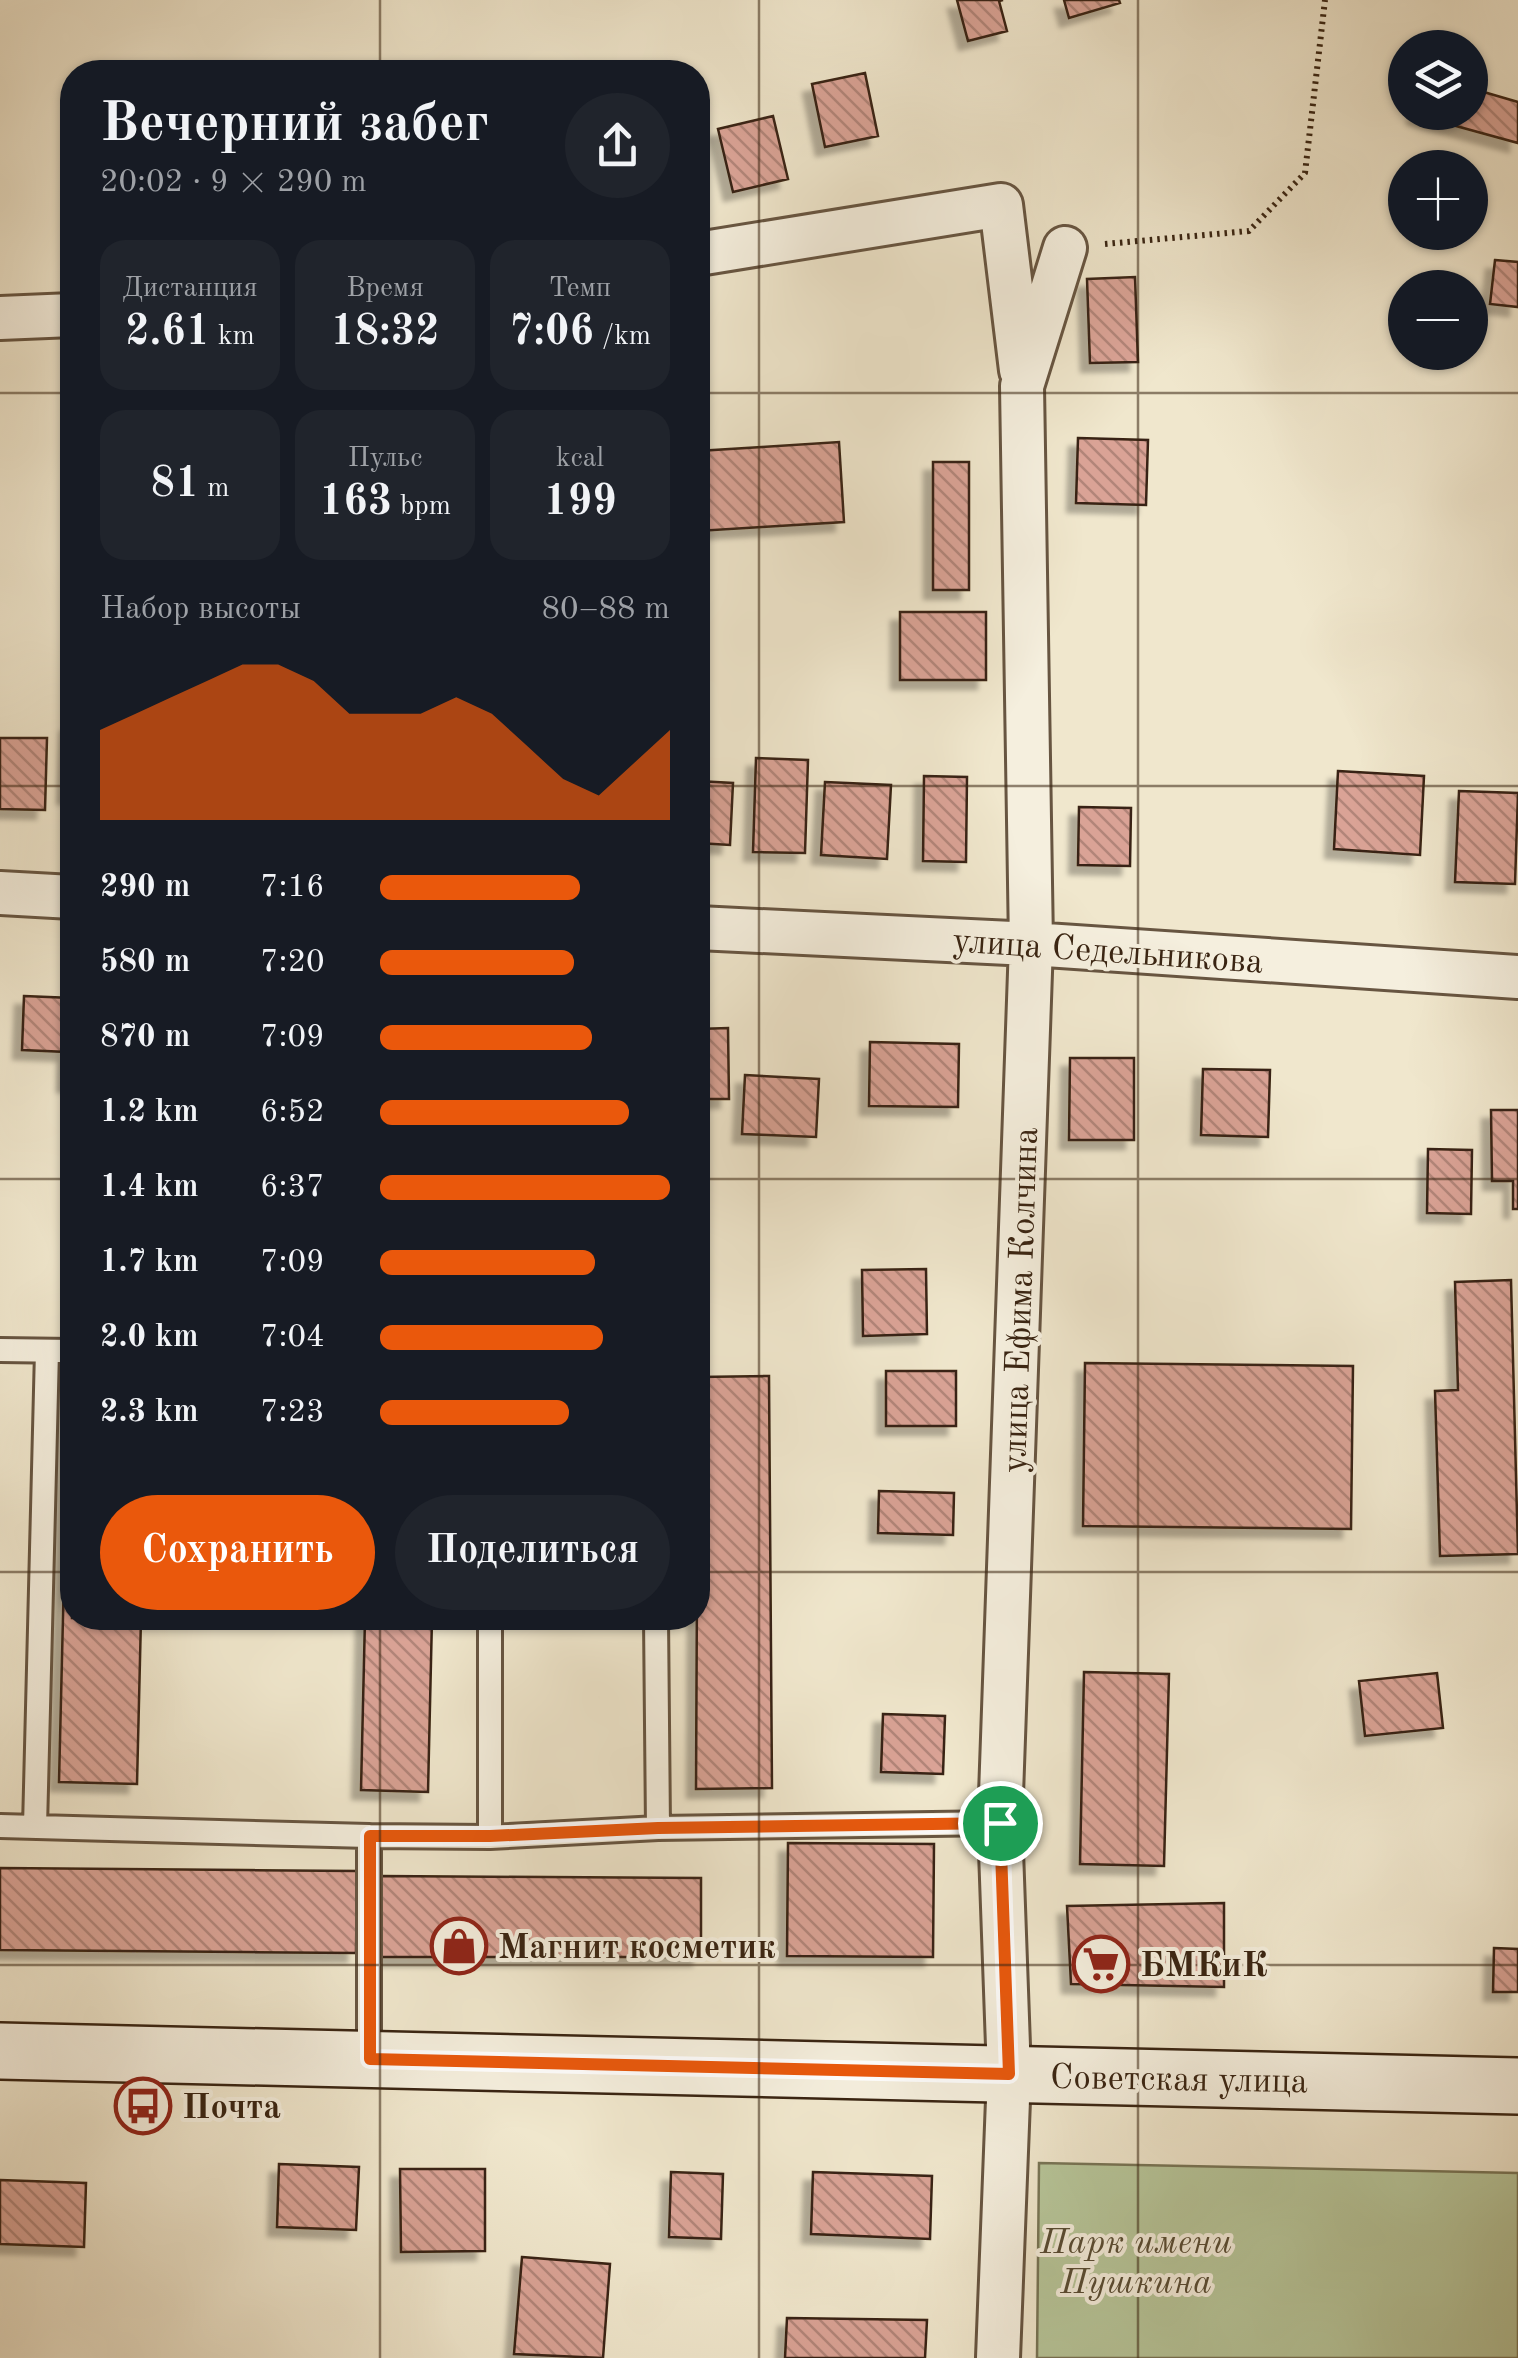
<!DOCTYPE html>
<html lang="ru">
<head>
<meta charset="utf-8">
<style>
	:root { --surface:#171b24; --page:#20242c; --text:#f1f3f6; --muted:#9ea1a6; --accent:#ea580c }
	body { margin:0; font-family:"Old Standard TT",serif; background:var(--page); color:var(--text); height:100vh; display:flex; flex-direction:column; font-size:38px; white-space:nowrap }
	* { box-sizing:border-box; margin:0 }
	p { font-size:32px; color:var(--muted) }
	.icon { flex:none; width:55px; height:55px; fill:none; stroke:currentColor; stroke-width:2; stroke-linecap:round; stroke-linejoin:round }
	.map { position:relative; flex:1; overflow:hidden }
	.details { position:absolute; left:60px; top:60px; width:650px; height:1570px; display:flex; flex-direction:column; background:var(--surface); border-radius:40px; box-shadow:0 2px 8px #0004 }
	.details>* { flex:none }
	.fabs { position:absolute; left:1388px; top:30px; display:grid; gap:20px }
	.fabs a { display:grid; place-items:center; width:100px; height:100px; border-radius:50%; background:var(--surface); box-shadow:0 2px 8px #0004; font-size:50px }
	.pin { position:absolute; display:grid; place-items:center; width:85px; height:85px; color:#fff; margin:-42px; border:5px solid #fff; border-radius:50%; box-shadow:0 2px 10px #0007 }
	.round { display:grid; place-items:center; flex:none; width:105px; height:105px; border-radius:52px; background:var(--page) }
	.overview { display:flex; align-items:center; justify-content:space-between; height:170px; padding:0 40px }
	h1 { font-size:55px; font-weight:800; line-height:75px }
	.figures { display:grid; grid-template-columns:repeat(3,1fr); gap:15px; height:170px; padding:10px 40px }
	.figures div { display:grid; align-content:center; border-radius:25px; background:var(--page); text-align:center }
	.figures b { font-size:42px; font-weight:800 }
	.figures small { font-size:28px; font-weight:400 }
	.figures p { font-size:28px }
	.chart { height:280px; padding:20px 40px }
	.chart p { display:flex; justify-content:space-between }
	.chart svg { width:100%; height:180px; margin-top:10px; fill:var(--accent); opacity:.7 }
	.cta { display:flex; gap:20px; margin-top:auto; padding:20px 40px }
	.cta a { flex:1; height:115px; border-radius:60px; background:var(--accent); color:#fff; font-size:40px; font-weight:800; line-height:115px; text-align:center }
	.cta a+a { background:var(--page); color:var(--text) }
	ul { padding:0 40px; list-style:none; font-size:32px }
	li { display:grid; grid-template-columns:160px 120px 1fr; align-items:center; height:75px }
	li i { height:25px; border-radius:12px; background:var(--accent) }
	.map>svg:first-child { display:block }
	.green { fill:#b7c69a; stroke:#787556; stroke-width:2.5 }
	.building { fill:url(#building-back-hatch); stroke:#392412; stroke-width:2.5; filter:url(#shadow) }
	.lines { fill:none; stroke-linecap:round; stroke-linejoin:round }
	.service-casing { stroke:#675541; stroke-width:28 }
	.minor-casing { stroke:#675541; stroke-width:48 }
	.secondary-casing { stroke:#392412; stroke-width:60 }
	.path { stroke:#392412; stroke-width:6; stroke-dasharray:2.5 5; stroke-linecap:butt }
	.service { stroke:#f5efde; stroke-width:22 }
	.minor { stroke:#f5efde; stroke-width:42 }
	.secondary { stroke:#f5efde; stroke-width:55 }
	.route-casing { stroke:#fff; stroke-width:20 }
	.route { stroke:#ea580c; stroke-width:12 }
	.grid { fill:none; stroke:#392412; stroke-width:2.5; stroke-opacity:0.55 }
	.labels { text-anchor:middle; stroke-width:8; stroke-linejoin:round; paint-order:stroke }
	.street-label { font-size:35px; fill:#392412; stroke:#f5efde }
	.poi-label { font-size:35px; font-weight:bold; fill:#392412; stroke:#f5efde; text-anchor:start }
	.park-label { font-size:35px; font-style:italic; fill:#584c34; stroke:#f5efde }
</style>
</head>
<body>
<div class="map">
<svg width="1518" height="2358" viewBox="0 0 1518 2358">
	<defs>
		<pattern id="building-back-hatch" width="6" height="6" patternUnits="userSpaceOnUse" patternTransform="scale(2.5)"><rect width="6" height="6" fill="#daa396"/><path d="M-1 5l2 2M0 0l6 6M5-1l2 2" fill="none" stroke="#b28579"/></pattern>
		<filter id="shadow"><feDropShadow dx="-9" dy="9" stdDeviation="2.5" flood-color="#0004"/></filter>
	</defs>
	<rect width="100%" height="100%" fill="#f0e7cd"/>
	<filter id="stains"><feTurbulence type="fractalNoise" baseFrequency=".002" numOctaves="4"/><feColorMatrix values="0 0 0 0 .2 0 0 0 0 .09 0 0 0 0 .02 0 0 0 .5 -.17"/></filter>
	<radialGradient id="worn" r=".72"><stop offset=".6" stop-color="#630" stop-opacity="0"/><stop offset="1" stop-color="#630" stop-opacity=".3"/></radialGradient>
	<path class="green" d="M1039 2163 1518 2173V2358H1037Z"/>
	<path class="building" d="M957 0H1003L999 1 1007 31 968 41Z
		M1064 0H1119L1120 3 1069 18Z
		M865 73 878 136 825 147 812 84Z
		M1470 88 1518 102V143L1416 115V112H1470Z
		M773 116 788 179 733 192 718 129Z
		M1495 260 1518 262V307L1490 304Z
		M1135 277 1138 362 1090 363 1087 279Z
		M1078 438 1148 440 1146 505 1076 503Z
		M839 442 844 522 698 531V451Z
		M933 462H969V590H933Z
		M900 612H986V680H900Z
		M69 723H72V795H66Z
		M0 738H47L45 810 0 809Z
		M756 758 808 760 805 853 753 852Z
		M1338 771 1424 776 1420 855 1334 849Z
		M924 776 967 777 966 862 923 861Z
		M698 781 733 783 730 845 698 843Z
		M825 782 891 785 887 859 821 855Z
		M1459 791 1518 793 1515 884 1455 882Z
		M1079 807 1131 808 1130 866 1078 865Z
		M24 996 72 998V1083H66L67 1052 22 1050Z
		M728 1028 729 1099H698V1029Z
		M870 1042 959 1044 958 1107 869 1106Z
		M1070 1058H1134V1140H1069Z
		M1203 1069 1270 1070 1268 1137 1201 1135Z
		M745 1075 819 1079 816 1137 742 1134Z
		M1491 1110H1518V1209H1513V1181H1492Z
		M1428 1149 1472 1150 1471 1214 1427 1213Z
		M926 1269 927 1334 863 1336 862 1270Z
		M1511 1280 1518 1554 1440 1556 1435 1391 1458 1390 1455 1282Z
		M1085 1363 1353 1366 1351 1529 1083 1526Z
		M69 1369H72V1618H141L137 1784 59 1782Z
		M886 1371H956V1426H886Z
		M769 1376 772 1788 696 1789 698 1377Z
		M879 1491 954 1493 953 1535 878 1533Z
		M365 1618H432L428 1792 361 1790Z
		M1084 1672 1169 1674 1164 1866 1080 1864Z
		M1437 1673 1443 1728 1365 1736 1359 1681Z
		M883 1714 945 1716 943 1774 881 1772Z
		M788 1843 934 1844 933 1957 787 1956Z
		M0 1868 357 1871 356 1953 0 1950Z
		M380 1876 701 1878V1957H380Z
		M1224 1903V1987L1071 1984 1067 1906Z
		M1494 1948 1518 1949V1992H1493Z
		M279 2164 359 2167 356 2230 277 2227Z
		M400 2169H485V2251L401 2252Z
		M671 2172 723 2174 721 2239 669 2237Z
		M813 2172 932 2176 930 2239 811 2234Z
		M0 2180 86 2183 84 2247 0 2244Z
		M522 2257 610 2264 603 2358 514 2354Z
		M787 2318 927 2320 925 2358H785Z"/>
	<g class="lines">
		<g class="service-casing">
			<path id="service" d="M0 1350 72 1351
				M490 1618V1837
				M656 1618 658 1828
				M0 1826 369 1836
				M35 1827 47 1351
				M369 2059V1836L490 1837 658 1828 1000 1823"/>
		</g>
		<g class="minor-casing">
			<path id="minor" d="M698 254 1001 205 1021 370
				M0 318 72 315
				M0 893 72 897
				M698 928 1031 944 1518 977
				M998 2358 1009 2074 1000 1823 1031 944 1022 386 1065 248"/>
		</g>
		<g class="secondary-casing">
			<path id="secondary" d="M0 2051 1518 2086"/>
		</g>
		<path class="path" d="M1105 244 1249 231 1305 173 1325 0"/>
		<use href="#service" class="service"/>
		<use href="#minor" class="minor"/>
		<use href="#secondary" class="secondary"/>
	</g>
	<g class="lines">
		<g class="route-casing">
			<path id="route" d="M1000 1823 1009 2074 370 2059V1836H490L658 1828Z"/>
		</g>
		<use href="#route" class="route"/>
	</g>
	<path class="grid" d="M380 0V72M759 0V2358M1138 0V2358M0 393H72M698 393H1518M0 786H72M698 786H1518M0 1179H72M698 1179H1518M0 1572H72M698 1572H1518M380 1618V2358M0 1965H1518"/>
	<defs>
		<g id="shop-ring" transform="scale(2.875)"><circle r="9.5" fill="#f5efde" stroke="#8f2418" stroke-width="1.5"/><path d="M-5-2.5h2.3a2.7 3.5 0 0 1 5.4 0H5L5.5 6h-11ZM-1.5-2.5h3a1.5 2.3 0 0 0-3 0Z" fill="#8f2418"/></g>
		<g id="supermarket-ring" transform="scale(2.875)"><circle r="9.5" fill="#f5efde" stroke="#8f2418" stroke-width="1.5"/><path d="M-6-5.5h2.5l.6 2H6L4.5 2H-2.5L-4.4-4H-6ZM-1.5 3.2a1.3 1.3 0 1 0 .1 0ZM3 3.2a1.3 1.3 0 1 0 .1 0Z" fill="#8f2418"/></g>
		<g id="bus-ring" transform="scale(2.875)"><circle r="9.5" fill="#f5efde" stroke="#8f2418" stroke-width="1.5"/><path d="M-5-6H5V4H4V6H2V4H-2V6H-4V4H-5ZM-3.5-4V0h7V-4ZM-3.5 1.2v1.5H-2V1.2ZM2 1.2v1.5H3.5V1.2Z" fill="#8f2418"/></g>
	</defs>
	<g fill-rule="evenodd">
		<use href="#shop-ring" x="459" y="1946"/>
		<use href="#supermarket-ring" x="1101" y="1964"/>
		<use href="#bus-ring" x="143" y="2106"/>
	</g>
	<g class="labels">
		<g class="street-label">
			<text transform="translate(1108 950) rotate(4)" y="12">улица Седельникова</text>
			<text transform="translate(1019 1300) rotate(-88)" y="12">улица Ефима Колчина</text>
			<text transform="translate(1179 2078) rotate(1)" y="12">Советская улица</text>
		</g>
		<g class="poi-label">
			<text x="498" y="1958">Магнит косметик</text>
			<text x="1140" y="1976">БМКиК</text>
			<text x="182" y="2118">Почта</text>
		</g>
		<g class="park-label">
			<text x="1136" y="2253">Парк имени<tspan x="1136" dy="40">Пушкина</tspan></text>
		</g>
	</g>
	<rect width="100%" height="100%" filter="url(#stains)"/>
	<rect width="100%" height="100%" fill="url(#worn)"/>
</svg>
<div class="fabs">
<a><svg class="icon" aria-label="layers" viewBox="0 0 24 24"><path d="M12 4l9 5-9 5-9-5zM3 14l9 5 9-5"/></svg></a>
<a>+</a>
<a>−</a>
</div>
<div class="pin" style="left:1000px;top:1823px;background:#1e9e55"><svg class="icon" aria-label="arrive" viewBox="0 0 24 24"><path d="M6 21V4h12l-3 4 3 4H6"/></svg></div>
<section class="details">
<div class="overview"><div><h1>Вечерний забег</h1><p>20:02 · 9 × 290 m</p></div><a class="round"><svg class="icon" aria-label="share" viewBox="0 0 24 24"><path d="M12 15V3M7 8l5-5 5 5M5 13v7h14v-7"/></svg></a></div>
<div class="figures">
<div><p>Дистанция</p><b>2.61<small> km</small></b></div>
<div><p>Время</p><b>18:32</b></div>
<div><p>Темп</p><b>7:06<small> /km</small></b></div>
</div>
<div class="figures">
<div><b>81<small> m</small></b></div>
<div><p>Пульс</p><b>163<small> bpm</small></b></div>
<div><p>kcal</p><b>199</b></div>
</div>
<div class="chart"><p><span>Набор высоты</span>80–88 m</p>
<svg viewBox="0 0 160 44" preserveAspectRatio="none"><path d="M0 44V22L10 18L20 14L30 10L40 6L50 6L60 10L70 18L80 18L90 18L100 14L110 18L120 26L130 34L140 38L150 30L160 22V44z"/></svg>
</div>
<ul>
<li><b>290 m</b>7:16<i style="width:69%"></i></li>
<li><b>580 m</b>7:20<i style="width:67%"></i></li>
<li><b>870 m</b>7:09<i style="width:73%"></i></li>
<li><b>1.2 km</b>6:52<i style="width:86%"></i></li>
<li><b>1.4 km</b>6:37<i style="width:100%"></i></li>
<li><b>1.7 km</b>7:09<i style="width:74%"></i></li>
<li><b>2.0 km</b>7:04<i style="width:77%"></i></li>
<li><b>2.3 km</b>7:23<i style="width:65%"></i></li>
</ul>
<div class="cta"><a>Сохранить</a><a>Поделиться</a></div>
</section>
</div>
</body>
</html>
